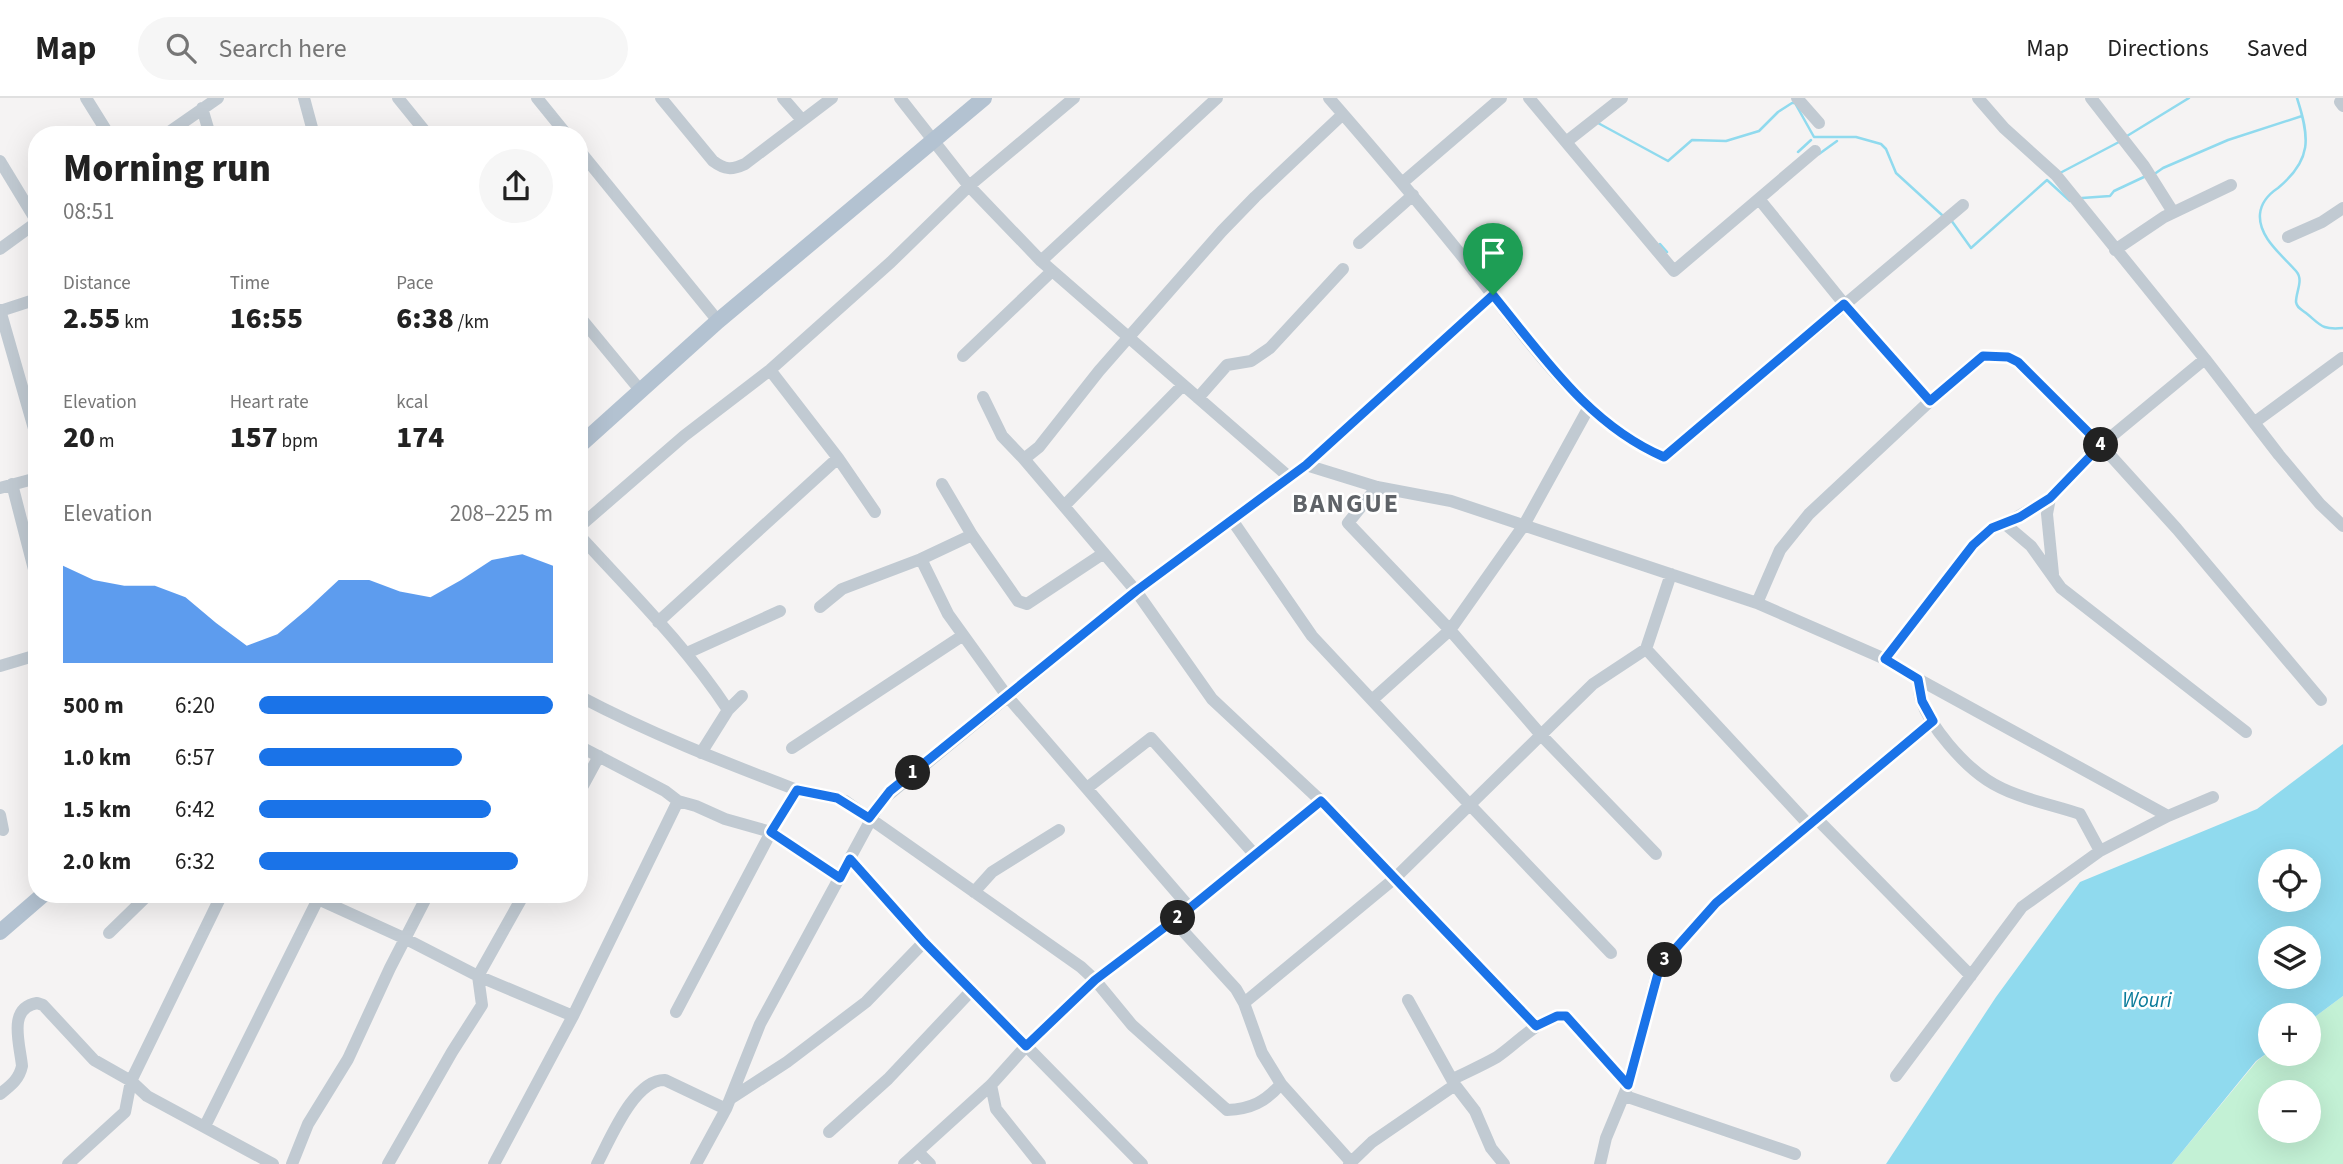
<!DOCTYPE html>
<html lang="en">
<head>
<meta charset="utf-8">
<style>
	:root { --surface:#fff; --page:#f6f6f6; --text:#222; --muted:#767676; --line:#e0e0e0; --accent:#1a73e8 }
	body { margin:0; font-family:"Source Sans 3",sans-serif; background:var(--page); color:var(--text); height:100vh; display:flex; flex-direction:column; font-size:26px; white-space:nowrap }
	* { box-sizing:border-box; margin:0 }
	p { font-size:23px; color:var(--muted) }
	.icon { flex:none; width:38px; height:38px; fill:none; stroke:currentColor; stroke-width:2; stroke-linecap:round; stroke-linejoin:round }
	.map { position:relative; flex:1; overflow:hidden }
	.details { position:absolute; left:28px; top:28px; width:560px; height:777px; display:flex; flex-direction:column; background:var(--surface); border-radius:28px; box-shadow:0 7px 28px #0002 }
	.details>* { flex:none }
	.buttons { position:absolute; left:2258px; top:751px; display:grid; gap:14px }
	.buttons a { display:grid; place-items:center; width:63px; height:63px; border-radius:50%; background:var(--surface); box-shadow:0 7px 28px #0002; font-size:35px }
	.pin { position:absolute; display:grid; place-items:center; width:60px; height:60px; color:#fff; margin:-72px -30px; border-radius:50% 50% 50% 0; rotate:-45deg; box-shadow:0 0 7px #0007 }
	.pin .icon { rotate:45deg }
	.km { position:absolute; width:35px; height:35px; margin:-18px; border-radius:50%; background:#222; color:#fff; font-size:19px; line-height:35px; text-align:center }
	.round { display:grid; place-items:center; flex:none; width:74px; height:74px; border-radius:37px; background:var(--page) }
	.summary { display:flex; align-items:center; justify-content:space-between; height:119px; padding:0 35px }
	h1 { font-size:38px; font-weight:800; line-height:52px }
	.figures { display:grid; grid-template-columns:repeat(3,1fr); gap:10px; height:119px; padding:7px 35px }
	.figures div { display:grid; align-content:center }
	.figures b { font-size:30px; font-weight:800 }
	.figures small { font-size:19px; font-weight:400 }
	.figures p { font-size:19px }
	.chart { height:196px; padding:14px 35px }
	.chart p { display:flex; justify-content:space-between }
	.chart svg { width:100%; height:126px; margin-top:7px; fill:var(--accent); opacity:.7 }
	ul { padding:0 35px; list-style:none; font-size:23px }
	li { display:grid; grid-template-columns:112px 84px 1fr; align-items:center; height:52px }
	li i { height:18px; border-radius:9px; background:var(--accent) }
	header { display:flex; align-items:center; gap:42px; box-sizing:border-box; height:98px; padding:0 35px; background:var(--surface); border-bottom:2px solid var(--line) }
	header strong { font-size:33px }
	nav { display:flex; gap:38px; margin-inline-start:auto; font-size:24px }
	.search { width:490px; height:63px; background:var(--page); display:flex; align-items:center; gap:18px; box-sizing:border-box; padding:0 24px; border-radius:38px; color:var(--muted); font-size:26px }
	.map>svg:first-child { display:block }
	.green { fill:#c3f1d5; fill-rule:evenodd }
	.water { fill:#90daee; fill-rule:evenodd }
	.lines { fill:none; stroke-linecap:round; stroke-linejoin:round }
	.stream { stroke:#90daee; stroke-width:2.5 }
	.minor { stroke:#c1cad2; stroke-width:12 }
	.major { stroke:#b3c2d1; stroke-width:16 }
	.route-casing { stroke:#fff; stroke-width:14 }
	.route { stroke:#1a73e8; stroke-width:9 }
	.labels { text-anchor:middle; stroke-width:5; stroke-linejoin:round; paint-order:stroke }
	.water-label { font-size:21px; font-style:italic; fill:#0c7c9b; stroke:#fff }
	.district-label { font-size:26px; font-weight:bold; letter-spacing:2px; fill:#5f6368; stroke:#fff }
</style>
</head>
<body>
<header>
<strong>Map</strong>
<div class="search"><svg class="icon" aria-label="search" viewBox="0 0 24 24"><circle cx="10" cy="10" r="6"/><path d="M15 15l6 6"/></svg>Search here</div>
<nav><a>Map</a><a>Directions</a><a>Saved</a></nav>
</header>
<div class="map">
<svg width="2343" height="1066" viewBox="0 0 2343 1066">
	<rect width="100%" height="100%" fill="#f5f3f3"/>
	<path class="green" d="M2343 898V1066H2172L2257 963 2270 953V956H2308V924ZM2270 994H2308V1032H2270Z"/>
	<path class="water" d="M2343 646V898L2308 924V917H2270V953L2256 963 2172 1066H1886L1996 899 2080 784 2257 711ZM2270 763H2308V802H2270ZM2270 840H2308V878H2270Z"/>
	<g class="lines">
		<path class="stream" d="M2297 0C2310 40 2312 62 2278 90 2269 96 2261 105 2260 116 2258 139 2282 157 2296 173 2304 182 2296 193 2296 204 2297 210 2301 211 2306 215 2321 227 2321 232 2343 230
			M1598 25 1668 63 1692 42 1726 43 1759 33 1778 14 1792 5H1795L1814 39H1856L1881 46 1886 51 1896 75 1942 117
			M2127 38 2189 0
			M1798 54 1811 42
			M1819 56 1837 43
			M2060 75 2119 44
			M2153 77 2163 70 2228 42 2302 18
			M2082 100 2110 98 2114 93 2146 78
			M1951 122 1971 150 2047 82 2070 103
			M1660 146 1667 154"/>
		<path class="minor" d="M86 0 109 37
			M304 0 314 37
			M398 0 428 37
			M537 0 567 37
			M661 0 713 63C725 72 732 72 745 66L832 0
			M783 0 802 22
			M900 0 969 88 1041 163 1289 379
			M1329 0C1376 54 1422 108 1466 163 1523 234 1577 321 1664 359L1963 107
			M1529 0 1674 173 1815 53
			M1797 0 1819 25
			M1978 0 2004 30 2056 77 2205 261 2279 357 2320 406 2343 428
			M2091 0 2144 68 2173 114
			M2340 4 2343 8
			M202 10 210 37
			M1343 16 1255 99 1222 133 1099 273 1039 349 1024 361 1136 493 1212 601 1321 703 1536 928
			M165 37 218 0
			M1566 44 1622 0
			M579 52 718 223
			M0 63 37 124
			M1402 85 1501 0
			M1759 101 1845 207 1930 303
			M2288 139 2322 124 2343 110
			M1359 145 1413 97
			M0 151 37 124
			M2115 152 2164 119 2231 87
			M1041 163 1217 0
			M0 212 37 341
			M0 213 37 201
			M579 218 640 292
			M963 258 1052 173
			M770 272 838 360 875 414
			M983 299 1002 338 1024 361
			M1198 300 1227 267 1251 263 1270 250 1343 171
			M2255 324 2342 260
			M1306 367 1377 389 1451 403 1757 505 1885 561 1918 581C1919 588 1919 596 1921 602 1931 630 1963 666 1987 682 2014 700 2051 706 2080 716L2100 753
			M12 386 37 483
			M942 386 972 437 1018 503 1027 506 1104 455
			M1377 389 1348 425 1450 532 1541 637 1656 756
			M0 390 37 380
			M2050 400 2047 416 2053 476
			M1064 408 1183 287
			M1232 422 1312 538 1470 707 1611 855
			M2005 426 2050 400 2101 347 2205 261
			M579 429 684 338 770 272 891 164 969 88 1074 0
			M579 437C631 494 686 548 728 612
			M921 461 948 516 1007 598 1190 810
			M1757 505 1780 452 1809 416 1930 303 1983 258 2008 259 2018 264 2101 347 2177 431 2321 602
			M820 509 842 491 921 461 972 437
			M658 524 838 360
			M1646 551 1809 727
			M687 555 780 513
			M1885 561 1973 447 1991 430 2005 426 2031 448 2061 490 2246 634
			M0 568 37 557
			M1918 581 2168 718
			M579 598C651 636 721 663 797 692
			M1372 602 1450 532 1524 427 1589 309
			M579 648 665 693 678 703 696 708 725 721 771 734 840 780
			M792 650 962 538
			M701 655 728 612 742 598
			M1087 690 1151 640 1255 757
			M579 695 599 658
			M0 717 3 732
			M1817 721 1971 878
			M850 761 924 844 1142 1066
			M974 794 992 774 1059 732
			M307 796 406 841 478 878 573 918
			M1174 823 1236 891 1244 905 1262 955 1281 986 1351 1064
			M109 835 149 796
			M1408 902 1455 987 1475 1013 1491 1050 1504 1066
			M1244 905 1394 781 1593 586 1646 551 1671 476
			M676 914 771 734 797 692 828 698 845 703 1081 869 1095 882 1026 948 991 987 904 1066
			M1896 978 2022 809 2100 753 2168 718 2213 699
			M1453 981C1467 974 1483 967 1497 959 1518 945 1540 918 1566 918L1628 987
			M1281 986C1265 1004 1251 1011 1227 1012L1132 927 1095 882 1190 810 1321 703
			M991 987 996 1011 1040 1066
			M0 996C10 988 19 982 22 968 20 946 7 910 37 905L43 907 94 962 131 983 147 998 273 1066
			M1625 998 1795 1056
			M730 1001 787 964 866 904 924 844
			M205 1028 320 797
			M829 1034 888 981 972 892
			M918 1054 930 1066
			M68 1066 125 1014 131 983 222 796
			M292 1066 308 1026 348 961 390 870 428 796
			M388 1066 452 954 482 907 478 878 524 796
			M494 1066 573 918 678 703
			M597 1066C610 1042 634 981 665 982L726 1011
			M696 1066 726 1011 760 926 881 703 1136 493 1306 367 1493 197
			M1349 1066 1372 1044 1455 987
			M1600 1066 1606 1040 1628 987 1659 868 1716 805 1932 623"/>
		<path class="major" d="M579 348 718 223 984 0
			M0 834 44 796"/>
	</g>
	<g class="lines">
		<g class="route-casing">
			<path id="route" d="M1493 197C1543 258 1589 327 1664 359L1844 206 1930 303 1983 258 2008 259 2018 264 2101 347 2050 400 2020 419 1992 430 1973 447 1885 561 1918 581 1922 603 1933 623 1716 805 1660 868 1628 987 1566 918H1557L1536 928 1321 703 1190 810 1095 882 1026 948 924 844 850 761 840 780 771 734 797 692 837 700 869 720 890 693 1136 493 1306 367Z"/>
		</g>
		<use href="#route" class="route"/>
	</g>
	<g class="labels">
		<g class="water-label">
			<text x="2147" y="909">Wouri</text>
		</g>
		<g class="district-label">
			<text x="1346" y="414">BANGUE</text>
		</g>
	</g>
</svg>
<div class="buttons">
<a><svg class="icon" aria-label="locate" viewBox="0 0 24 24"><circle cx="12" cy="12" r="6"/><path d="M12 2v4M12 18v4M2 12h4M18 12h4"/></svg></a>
<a><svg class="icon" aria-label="layers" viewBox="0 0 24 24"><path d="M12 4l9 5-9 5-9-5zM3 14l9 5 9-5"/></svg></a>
<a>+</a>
<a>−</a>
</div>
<div class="pin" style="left:1493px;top:197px;background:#1e9e55"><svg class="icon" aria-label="arrive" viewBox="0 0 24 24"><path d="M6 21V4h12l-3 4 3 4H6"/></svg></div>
<b class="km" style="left:913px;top:675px">1</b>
<b class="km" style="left:1178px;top:820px">2</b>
<b class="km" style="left:1665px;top:862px">3</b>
<b class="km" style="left:2101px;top:347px">4</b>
<section class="details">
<div class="summary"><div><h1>Morning run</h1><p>08:51</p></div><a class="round"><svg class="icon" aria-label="share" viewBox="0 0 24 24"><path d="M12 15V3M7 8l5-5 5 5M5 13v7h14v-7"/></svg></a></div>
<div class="figures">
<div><p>Distance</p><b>2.55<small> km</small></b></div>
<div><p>Time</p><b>16:55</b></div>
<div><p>Pace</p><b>6:38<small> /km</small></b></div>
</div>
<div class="figures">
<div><p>Elevation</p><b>20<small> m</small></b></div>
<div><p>Heart rate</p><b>157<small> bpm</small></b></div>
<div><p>kcal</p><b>174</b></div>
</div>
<div class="chart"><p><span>Elevation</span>208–225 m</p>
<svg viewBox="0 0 160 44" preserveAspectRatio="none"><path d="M0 44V10L10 15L20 17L30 17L40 21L50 30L60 38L70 34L80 25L90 15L100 15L110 19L120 21L130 15L140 8L150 6L160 10V44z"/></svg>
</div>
<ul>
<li><b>500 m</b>6:20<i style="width:100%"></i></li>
<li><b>1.0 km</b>6:57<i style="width:69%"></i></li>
<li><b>1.5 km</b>6:42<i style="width:79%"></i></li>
<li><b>2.0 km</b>6:32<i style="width:88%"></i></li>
</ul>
</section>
</div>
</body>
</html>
